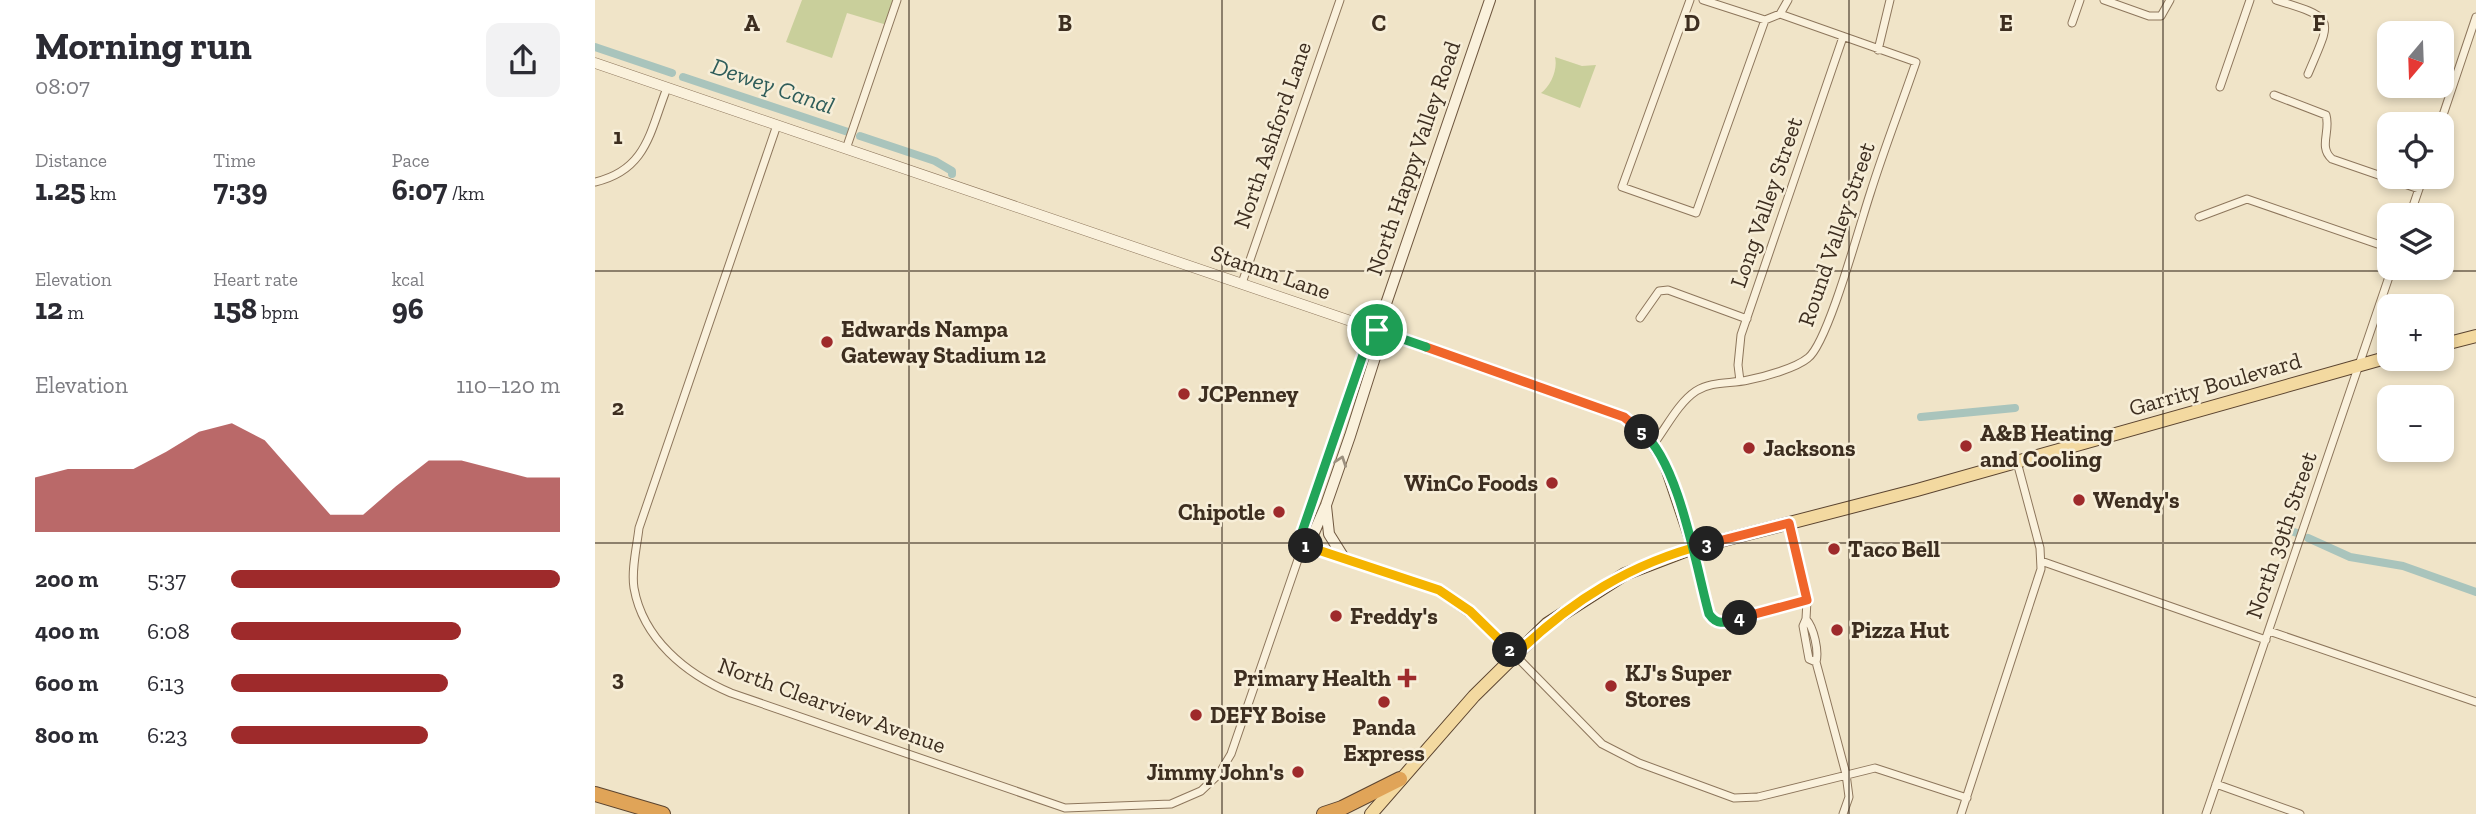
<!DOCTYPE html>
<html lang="en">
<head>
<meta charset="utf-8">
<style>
	:root { --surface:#fff; --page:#f2f2f3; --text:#2b2b33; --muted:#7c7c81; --accent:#9e2a2b }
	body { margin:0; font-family:"Zilla Slab",serif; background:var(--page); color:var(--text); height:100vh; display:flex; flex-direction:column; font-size:26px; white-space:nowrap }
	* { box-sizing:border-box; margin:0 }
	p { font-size:23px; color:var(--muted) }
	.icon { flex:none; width:38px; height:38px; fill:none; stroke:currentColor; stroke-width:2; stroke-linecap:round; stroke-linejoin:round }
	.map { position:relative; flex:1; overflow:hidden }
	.side { display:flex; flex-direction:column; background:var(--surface); width:595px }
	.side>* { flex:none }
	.needle { width:46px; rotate:199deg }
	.fabs { position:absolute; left:1782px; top:21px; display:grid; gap:14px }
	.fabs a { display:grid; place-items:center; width:77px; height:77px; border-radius:14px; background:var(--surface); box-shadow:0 4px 10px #0003; font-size:35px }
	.pin { position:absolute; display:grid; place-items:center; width:60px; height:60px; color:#fff; margin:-30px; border:4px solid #fff; border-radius:50%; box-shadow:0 2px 7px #0007 }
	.km { position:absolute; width:35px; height:35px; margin:-18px; border-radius:50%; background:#222; color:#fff; font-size:19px; line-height:35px; text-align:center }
	.round { display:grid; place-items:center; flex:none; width:74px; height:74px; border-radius:14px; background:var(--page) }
	.headline { display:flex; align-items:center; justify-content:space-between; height:119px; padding:0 35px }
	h1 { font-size:38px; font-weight:800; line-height:52px }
	.metrics { display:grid; grid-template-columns:repeat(3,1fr); gap:10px; height:119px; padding:7px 35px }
	.metrics div { display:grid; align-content:center }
	.metrics b { font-size:30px; font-weight:800 }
	.metrics small { font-size:19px; font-weight:400 }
	.metrics p { font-size:19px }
	.chart { height:196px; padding:14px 35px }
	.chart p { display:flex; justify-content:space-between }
	.chart svg { width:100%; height:126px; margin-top:7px; fill:var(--accent); opacity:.7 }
	ul { padding:0 35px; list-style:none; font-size:23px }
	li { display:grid; grid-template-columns:112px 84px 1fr; align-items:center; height:52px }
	li i { height:18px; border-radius:9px; background:var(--accent) }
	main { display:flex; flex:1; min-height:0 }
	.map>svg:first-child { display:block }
	.green { fill:#c9cf9b }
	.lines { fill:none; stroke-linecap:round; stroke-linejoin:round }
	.canal { stroke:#a9c4bc; stroke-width:8 }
	.minor-casing { stroke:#8d765c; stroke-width:9 }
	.tertiary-casing { stroke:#8d765c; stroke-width:11 }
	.secondary-casing { stroke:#6f573f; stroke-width:12 }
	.primary-casing { stroke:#5b4430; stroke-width:14 }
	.motorway-casing { stroke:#5b4430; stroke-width:16 }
	.minor { stroke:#faf1dc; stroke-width:7 }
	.tertiary { stroke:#faf1dc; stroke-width:10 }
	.secondary { stroke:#faf1dc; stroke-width:10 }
	.primary { stroke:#f3d9a0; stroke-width:12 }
	.motorway { stroke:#e0a458; stroke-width:14 }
	.oneway { stroke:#9c907e }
	.split-1-casing { stroke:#fff; stroke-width:14 }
	.split-2-casing { stroke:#fff; stroke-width:14 }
	.split-3-casing { stroke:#fff; stroke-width:14 }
	.split-4-casing { stroke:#fff; stroke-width:14 }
	.split-5-casing { stroke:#fff; stroke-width:14 }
	.split-6-casing { stroke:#fff; stroke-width:14 }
	.split-7-casing { stroke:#fff; stroke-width:14 }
	.split-1 { stroke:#22a559; stroke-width:9 }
	.split-2 { stroke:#f5b400; stroke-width:9 }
	.split-3 { stroke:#f5b400; stroke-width:9 }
	.split-4 { stroke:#f0652b; stroke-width:9 }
	.split-5 { stroke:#22a559; stroke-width:9 }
	.split-6 { stroke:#f0652b; stroke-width:9 }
	.split-7 { stroke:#22a559; stroke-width:9 }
	.grid { fill:none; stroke:#3d2e20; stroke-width:2; stroke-opacity:0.55 }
	.poi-dot { fill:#9e2a2b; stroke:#f7eed8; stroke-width:2.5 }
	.labels { text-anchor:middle; stroke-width:5; stroke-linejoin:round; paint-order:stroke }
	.street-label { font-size:23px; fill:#3d2e20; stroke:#f7eed8 }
	.poi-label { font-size:23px; font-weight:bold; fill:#3d2e20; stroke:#f7eed8; text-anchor:start }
	.water-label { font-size:24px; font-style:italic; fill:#2f5d5a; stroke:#f7eed8 }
	.grid-label { font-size:23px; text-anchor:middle; font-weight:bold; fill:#3d2e20; stroke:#f7eed8; stroke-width:5; stroke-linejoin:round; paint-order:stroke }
</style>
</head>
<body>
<main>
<section class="side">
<div class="headline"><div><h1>Morning run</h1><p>08:07</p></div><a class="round"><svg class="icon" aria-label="share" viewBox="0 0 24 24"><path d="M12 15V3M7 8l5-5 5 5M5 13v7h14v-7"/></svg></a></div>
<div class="metrics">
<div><p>Distance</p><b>1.25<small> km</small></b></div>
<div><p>Time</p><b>7:39</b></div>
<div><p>Pace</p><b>6:07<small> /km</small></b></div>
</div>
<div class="metrics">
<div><p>Elevation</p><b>12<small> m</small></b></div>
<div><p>Heart rate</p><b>158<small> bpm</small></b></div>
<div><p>kcal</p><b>96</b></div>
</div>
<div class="chart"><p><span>Elevation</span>110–120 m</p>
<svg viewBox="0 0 160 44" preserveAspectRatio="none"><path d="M0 44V25L10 22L20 22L30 22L40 16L50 9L60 6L70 12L80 25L90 38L100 38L110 28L120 19L130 19L140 22L150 25L160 25V44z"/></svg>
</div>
<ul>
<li><b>200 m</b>5:37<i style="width:100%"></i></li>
<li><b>400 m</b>6:08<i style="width:70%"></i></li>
<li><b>600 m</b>6:13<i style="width:66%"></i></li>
<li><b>800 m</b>6:23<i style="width:60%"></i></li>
</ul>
</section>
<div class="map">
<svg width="1881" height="814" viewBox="0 0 1881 814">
	<rect width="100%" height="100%" fill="#f0e4c8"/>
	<path class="green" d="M207 0H300L292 25 252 13 237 58 191 42Z
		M960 57 987 66 1001 65 985 108 946 93C956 86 963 69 960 57Z"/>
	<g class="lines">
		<path class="canal" d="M0 47 77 73
			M88 77 256 133
			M265 136 340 161 357 171V174
			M1326 417 1420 408
			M1696 531 1702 533
			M1713 538 1755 557 1808 566 1881 592"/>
		<g class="minor-casing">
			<path id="minor" d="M1095 0 1027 187 1101 213 1170 20
				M1509 0 1554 16H1566L1575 0
				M1681 0C1742 19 1737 17 1713 74
				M1185 14 1193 0
				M1477 23 1485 0
				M1283 50 1295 0
				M1625 87 1655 0
				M1679 95 1731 115C1736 131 1723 147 1737 159L1824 189
				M1845 124 1881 17
				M182 125 44 528C42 546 36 570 39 588 48 639 91 674 136 693L470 808 576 804 606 791 624 774 636 754 708 545
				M251 149 302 0
				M0 182C52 170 55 131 72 88
				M1815 215 1828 177
				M1604 217 1652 199 1794 248
				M647 283 745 0
				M1045 318 1064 291 1073 290 1152 319
				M1145 381 1143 365 1146 335 1248 37
				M1058 445C1071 428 1083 403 1101 391 1117 381 1136 384 1153 380 1169 377 1201 368 1213 358 1233 343 1265 224 1275 194 1289 149 1306 106 1321 62L1185 14 1170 20 1108 0
				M1194 523 1212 600 1211 619 1208 626 1214 659 1221 662
				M1098 548 1114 614 1119 622 1125 624 1212 600
				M1446 561 1671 640
				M1211 619C1219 628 1224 651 1221 662L1251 774 1254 797 1248 814
				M1674 631 1881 702
				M920 655 1007 744 1044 763 1139 798 1163 797 1280 768 1372 798
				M1621 784 1705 814
				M1366 814 1446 569 1445 548 1422 462
				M1611 814 1797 268"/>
		</g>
		<g class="tertiary-casing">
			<path id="tertiary" d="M0 63 782 330"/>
		</g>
		<g class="secondary-casing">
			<path id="secondary" d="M782 330 1029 417 1052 436 1069 462 1098 548
				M731 506 734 534 749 558
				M708 545 707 532 772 343 782 330 895 0
				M708 545 844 590 875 612 920 655
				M708 545 718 535 731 505 755 436 783 348 782 330"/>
		</g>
		<g class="primary-casing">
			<path id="primary" d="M1846 345 1881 336
				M776 814 879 696 952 624 1030 574 1098 548 1322 490 1794 357"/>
		</g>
		<g class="motorway-casing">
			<path id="motorway" d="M0 794 68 814
				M729 814 747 808 805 779"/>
		</g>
		<use href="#minor" class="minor"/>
		<use href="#tertiary" class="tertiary"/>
		<use href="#secondary" class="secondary"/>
		<use href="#primary" class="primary"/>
		<use href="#motorway" class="motorway"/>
	</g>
	<defs><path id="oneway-chevron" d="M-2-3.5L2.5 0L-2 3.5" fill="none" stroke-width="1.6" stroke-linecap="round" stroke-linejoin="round" transform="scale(1.75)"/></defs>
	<use class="oneway" href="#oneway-chevron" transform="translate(746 461) rotate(-71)"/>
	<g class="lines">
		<g class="split-1-casing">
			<path id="split-1" d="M711 546 708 545 707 532 772 343 782 330"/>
		</g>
		<g class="split-2-casing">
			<path id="split-2" d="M711 546 844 590 875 611 915 650"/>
		</g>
		<g class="split-3-casing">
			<path id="split-3" d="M915 650 920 655C976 601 1036 563 1112 544"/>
		</g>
		<g class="split-4-casing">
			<path id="split-4" d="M1112 544 1194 523 1212 600 1145 618"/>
		</g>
		<g class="split-5-casing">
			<path id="split-5" d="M1047 432C1084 462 1101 567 1114 614 1123 627 1131 622 1145 618"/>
		</g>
		<g class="split-6-casing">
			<path id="split-6" d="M831 347 1029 417 1047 432"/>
		</g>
		<g class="split-7-casing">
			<path id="split-7" d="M782 330 831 347"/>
		</g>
		<use href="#split-1" class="split-1"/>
		<use href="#split-2" class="split-2"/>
		<use href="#split-3" class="split-3"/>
		<use href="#split-4" class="split-4"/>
		<use href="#split-5" class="split-5"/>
		<use href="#split-6" class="split-6"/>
		<use href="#split-7" class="split-7"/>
	</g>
	<path class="grid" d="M314 0V814M627 0V814M940 0V814M1254 0V814M1568 0V814M0 271H1881M0 543H1881"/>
	<g class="poi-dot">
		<circle cx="232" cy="342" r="7"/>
		<circle cx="589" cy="394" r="7"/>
		<circle cx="1371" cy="446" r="7"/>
		<circle cx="1154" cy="448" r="7"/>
		<circle cx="957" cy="483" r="7"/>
		<circle cx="1484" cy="500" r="7"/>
		<circle cx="684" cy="512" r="7"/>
		<circle cx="1239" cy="549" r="7"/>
		<circle cx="741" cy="616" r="7"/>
		<circle cx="1242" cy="630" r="7"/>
		<path d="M808.5 667.5h7v7h7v7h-7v7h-7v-7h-7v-7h7z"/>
		<circle cx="1016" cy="686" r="7"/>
		<circle cx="789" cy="702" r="7"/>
		<circle cx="601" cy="715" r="7"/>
		<circle cx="703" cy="772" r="7"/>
	</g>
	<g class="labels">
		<g class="street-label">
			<text transform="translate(677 135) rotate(-71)" y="8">North Ashford Lane</text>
			<text transform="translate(818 158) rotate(-71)" y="8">North Happy Valley Road</text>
			<text transform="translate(1171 202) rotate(-71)" y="8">Long Valley Street</text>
			<text transform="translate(1241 234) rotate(-71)" y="8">Round Valley Street</text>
			<text transform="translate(676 272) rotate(19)" y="8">Stamm Lane</text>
			<text transform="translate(1620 384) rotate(-16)" y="8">Garrity Boulevard</text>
			<text transform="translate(1686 535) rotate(-71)" y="8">North 39th Street</text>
			<text transform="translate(237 705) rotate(20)" y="8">North Clearview Avenue</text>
		</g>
		<g class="poi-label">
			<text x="246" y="337">Edwards Nampa<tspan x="246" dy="26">Gateway Stadium 12</tspan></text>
			<text x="603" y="402">JCPenney</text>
			<text x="1385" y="441">A&amp;B Heating<tspan x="1385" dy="26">and Cooling</tspan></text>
			<text x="1168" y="456">Jacksons</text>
			<text x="943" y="491" text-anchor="end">WinCo Foods</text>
			<text x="1498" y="508">Wendy's</text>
			<text x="670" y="520" text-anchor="end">Chipotle</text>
			<text x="1253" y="557">Taco Bell</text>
			<text x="755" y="624">Freddy's</text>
			<text x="1256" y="638">Pizza Hut</text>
			<text x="1030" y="681">KJ's Super<tspan x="1030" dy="26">Stores</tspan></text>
			<text x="796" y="686" text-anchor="end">Primary Health</text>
			<text x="615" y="723">DEFY Boise</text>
			<text x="789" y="735" text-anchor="middle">Panda<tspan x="789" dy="26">Express</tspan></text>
			<text x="689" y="780" text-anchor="end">Jimmy John's</text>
		</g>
		<g class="water-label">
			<text transform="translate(178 86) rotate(19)" y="8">Dewey Canal</text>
		</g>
	</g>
	<g class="grid-label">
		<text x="157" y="31">A</text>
		<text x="470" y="31">B</text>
		<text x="784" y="31">C</text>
		<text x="1097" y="31">D</text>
		<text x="1411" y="31">E</text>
		<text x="1724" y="31">F</text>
		<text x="23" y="144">1</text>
		<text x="23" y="415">2</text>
		<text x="23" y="686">3</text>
	</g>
</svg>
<div class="fabs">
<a><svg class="needle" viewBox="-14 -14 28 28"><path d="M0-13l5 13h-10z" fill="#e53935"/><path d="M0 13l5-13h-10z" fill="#7c7c81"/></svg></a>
<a><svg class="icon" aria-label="locate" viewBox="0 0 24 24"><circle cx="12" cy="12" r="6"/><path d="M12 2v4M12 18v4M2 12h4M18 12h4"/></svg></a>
<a><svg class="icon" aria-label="layers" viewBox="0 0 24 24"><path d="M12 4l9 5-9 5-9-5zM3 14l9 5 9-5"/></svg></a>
<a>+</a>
<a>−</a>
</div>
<div class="pin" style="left:782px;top:330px;background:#1e9e55"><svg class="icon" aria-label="arrive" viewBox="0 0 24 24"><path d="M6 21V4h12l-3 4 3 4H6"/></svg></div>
<b class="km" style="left:711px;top:546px">1</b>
<b class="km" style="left:915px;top:650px">2</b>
<b class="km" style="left:1112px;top:544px">3</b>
<b class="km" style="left:1145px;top:618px">4</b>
<b class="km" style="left:1047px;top:432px">5</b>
</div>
</main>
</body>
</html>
